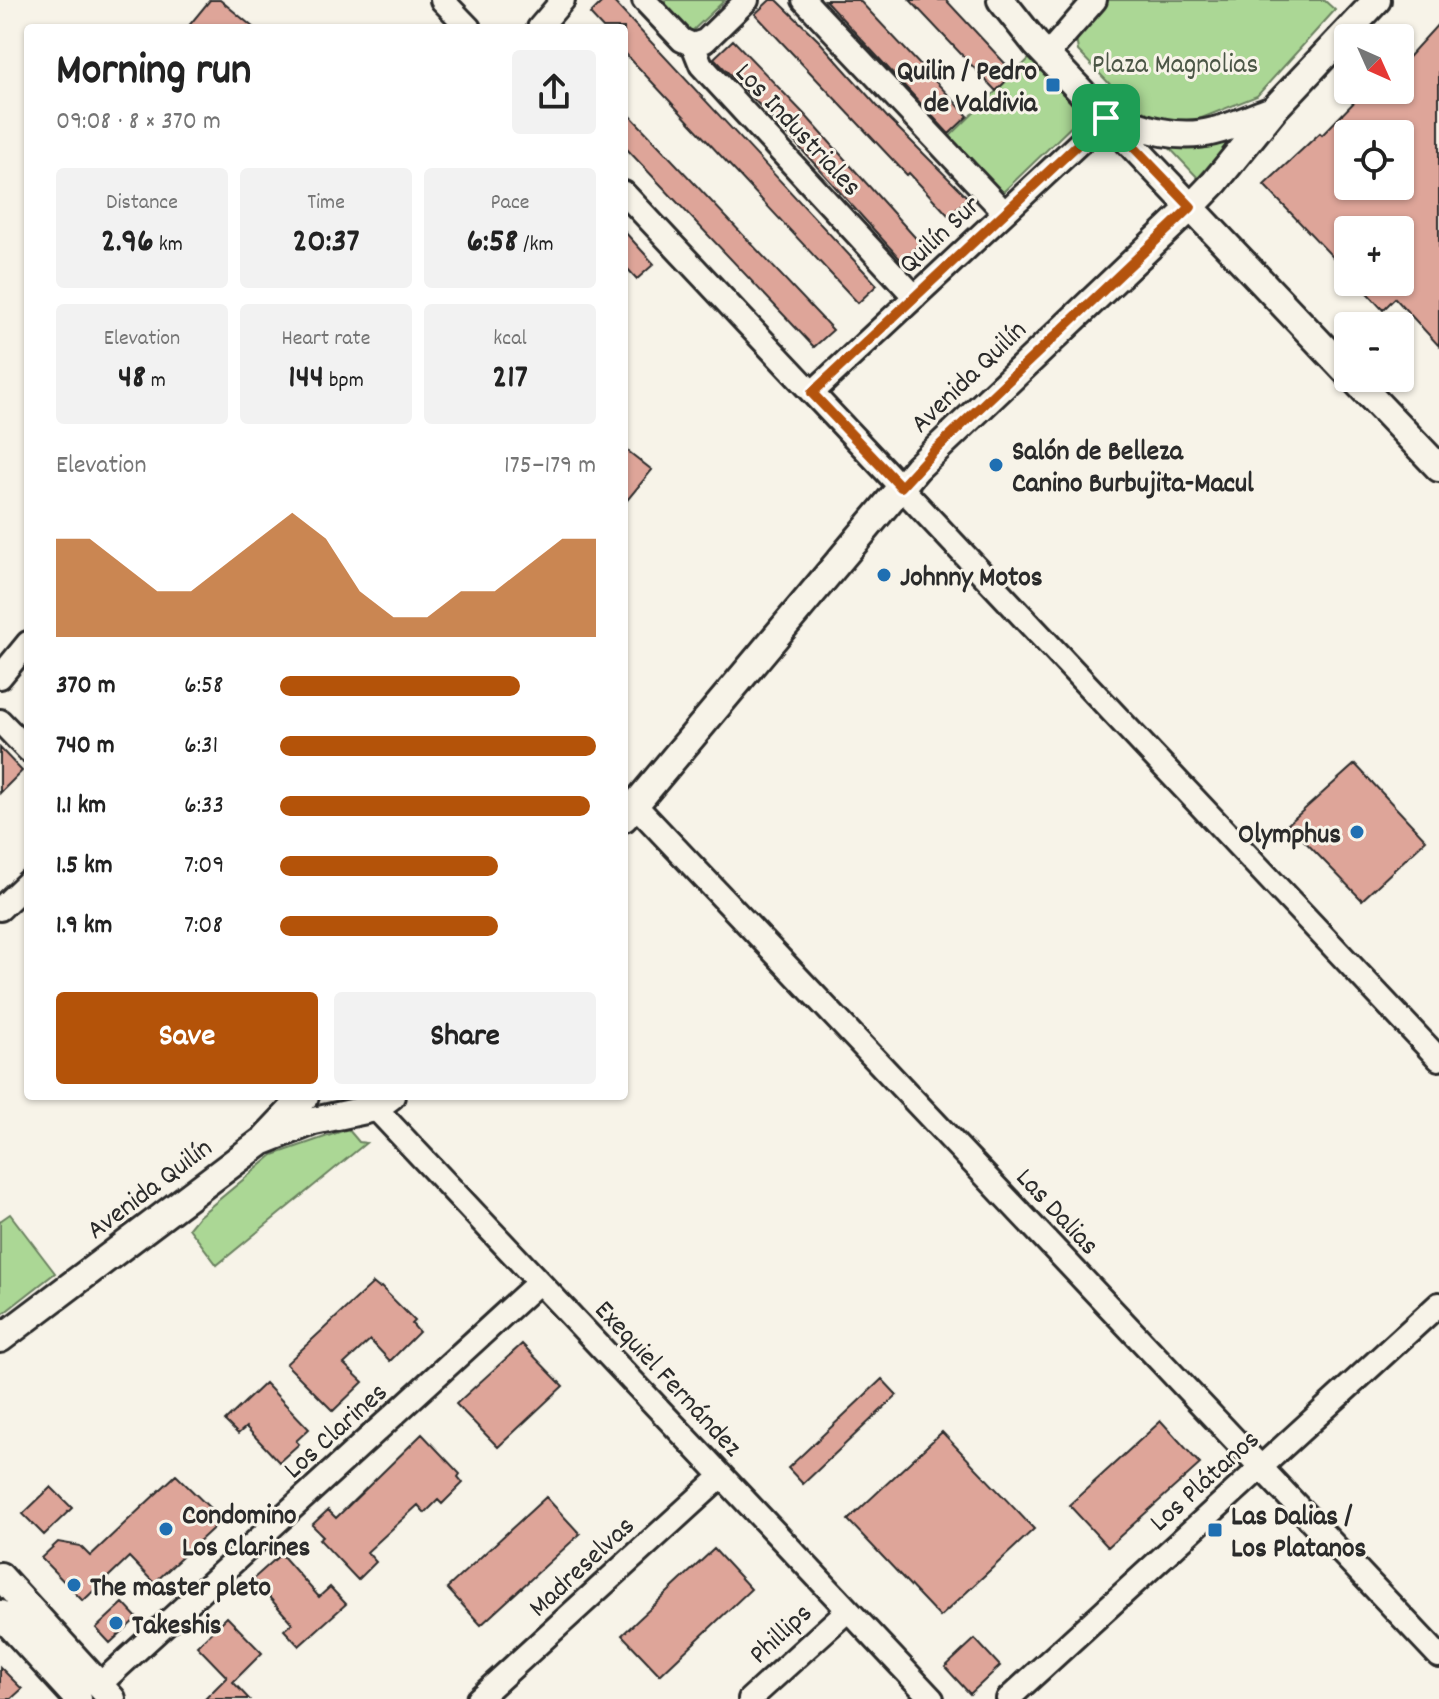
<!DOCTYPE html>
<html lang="en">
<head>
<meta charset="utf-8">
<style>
	:root { --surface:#fff; --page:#f2f2f2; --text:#222; --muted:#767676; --accent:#b45309 }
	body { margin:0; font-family:Dekko,sans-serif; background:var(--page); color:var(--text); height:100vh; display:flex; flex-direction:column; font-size:30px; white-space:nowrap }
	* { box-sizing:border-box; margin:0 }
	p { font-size:26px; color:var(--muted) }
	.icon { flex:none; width:44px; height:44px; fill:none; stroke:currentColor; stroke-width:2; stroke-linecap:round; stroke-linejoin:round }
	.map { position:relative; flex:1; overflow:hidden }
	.sheet { position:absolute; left:24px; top:24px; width:604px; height:1076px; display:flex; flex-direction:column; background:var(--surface); border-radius:8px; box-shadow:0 2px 6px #0004 }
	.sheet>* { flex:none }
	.needle { width:52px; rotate:135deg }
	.buttons { position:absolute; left:1334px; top:24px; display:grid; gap:16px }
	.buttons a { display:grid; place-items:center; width:80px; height:80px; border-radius:8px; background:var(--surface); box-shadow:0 2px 6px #0004; font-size:40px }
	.pin { position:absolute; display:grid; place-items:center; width:68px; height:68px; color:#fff; margin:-34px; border-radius:16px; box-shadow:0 4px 12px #0006 }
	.round { display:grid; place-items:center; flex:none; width:84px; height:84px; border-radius:8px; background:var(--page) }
	.summary { display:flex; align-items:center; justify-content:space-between; height:136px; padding:0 32px }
	h1 { font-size:44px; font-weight:700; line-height:60px }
	.metrics { display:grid; grid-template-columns:repeat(3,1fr); gap:12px; height:136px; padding:8px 32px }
	.metrics div { display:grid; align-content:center; border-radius:8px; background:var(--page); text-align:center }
	.metrics b { font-size:34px; font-weight:700 }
	.metrics small { font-size:22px; font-weight:400 }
	.metrics p { font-size:22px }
	.chart { height:224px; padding:16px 32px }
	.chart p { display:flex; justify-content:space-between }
	.chart svg { width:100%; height:144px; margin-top:8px; fill:var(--accent); opacity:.7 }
	.primary-button { display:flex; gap:16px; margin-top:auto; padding:16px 32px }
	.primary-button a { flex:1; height:92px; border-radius:8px; background:var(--accent); color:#fff; font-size:32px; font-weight:700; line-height:92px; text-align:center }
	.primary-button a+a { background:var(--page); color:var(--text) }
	ul { padding:0 32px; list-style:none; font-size:26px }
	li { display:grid; grid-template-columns:128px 96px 1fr; align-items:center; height:60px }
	li i { height:20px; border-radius:10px; background:var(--accent) }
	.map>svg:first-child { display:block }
	.green { fill:#abd795; stroke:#6b8160; stroke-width:2 }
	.building { fill:#dea599; stroke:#2b2b2b; stroke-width:2; fill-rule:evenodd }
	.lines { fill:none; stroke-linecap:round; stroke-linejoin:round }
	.minor-casing { stroke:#2b2b2b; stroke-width:28 }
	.major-casing { stroke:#2b2b2b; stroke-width:32 }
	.minor { stroke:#f7f3e8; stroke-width:22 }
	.major { stroke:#f7f3e8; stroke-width:26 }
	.route-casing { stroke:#fff; stroke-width:16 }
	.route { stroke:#b45309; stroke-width:10 }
	.poi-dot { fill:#1f6fb2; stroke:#f7f3e8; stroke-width:3 }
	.labels { text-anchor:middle; stroke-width:6; stroke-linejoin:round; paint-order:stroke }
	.park-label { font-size:28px; fill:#4b5646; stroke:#f7f3e8 }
	.poi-label { font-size:28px; font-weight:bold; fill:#2b2b2b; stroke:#f7f3e8; text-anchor:start }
	.street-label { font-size:28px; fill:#2b2b2b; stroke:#f7f3e8 }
</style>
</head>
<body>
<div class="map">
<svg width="1439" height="1699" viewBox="0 0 1439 1699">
	<rect width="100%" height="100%" fill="#f7f3e8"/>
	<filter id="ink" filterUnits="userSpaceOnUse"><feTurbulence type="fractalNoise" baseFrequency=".0125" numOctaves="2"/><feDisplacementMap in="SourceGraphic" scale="16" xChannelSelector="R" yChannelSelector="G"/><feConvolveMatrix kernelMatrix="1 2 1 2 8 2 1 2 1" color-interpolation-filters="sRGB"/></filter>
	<g filter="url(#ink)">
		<path class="green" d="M656 0H725L689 34Z
			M1103 0H1324L1335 10 1257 96 1174 129 1145 121 1078 51 1075 31Z
			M1035 53 1080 99 1081 117 999 196 946 140Z
			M1247 122 1198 178 1163 141Z
			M348 1129 359 1142 366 1143 217 1265 189 1228 198 1217 273 1155Z
			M10 1214 55 1273 0 1316V1221Z"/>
		<path class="building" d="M210 0H220L254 28H187Z
			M604 0H612L877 285 858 303 624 52V28H603L590 14Z
			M770 0H777L819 41 887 117 968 198 949 216 909 173 907 175 755 14Z
			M825 0H859L968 116 949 134Z
			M910 0H946L1014 73 996 91Z
			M1439 23V346L1395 298 1383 310 1357 282H1400V230H1348V273L1264 185 1320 133 1322 135 1366 90H1400V66ZM1348 134H1400V186H1348Z
			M733 40 806 116 921 244 902 261 793 140 714 58Z
			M624 109 833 330 814 347 624 146Z
			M624 231 654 264 637 279 624 265Z
			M624 448 652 470 624 504Z
			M0 748 22 771 0 793Z
			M1355 764 1426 840 1362 900 1288 824Z
			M373 1283 379 1288 381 1287 415 1321 412 1324 419 1332 390 1361 370 1340 344 1364 363 1382 333 1411 286 1364Z
			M522 1344 563 1386 498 1447 456 1404Z
			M882 1379 897 1395 803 1484 788 1468Z
			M265 1383 309 1429 296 1441 299 1444 279 1462 246 1427 238 1434 225 1421Z
			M1161 1421 1200 1464 1108 1547 1069 1505Z
			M942 1432 1034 1529 940 1617 848 1520Z
			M422 1434 460 1474 458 1477 463 1483 442 1504 438 1500 425 1513 418 1505 367 1552 376 1562 358 1580 319 1539 323 1536 312 1525 328 1510 336 1518Z
			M176 1475 222 1520 154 1583 129 1557 83 1601 41 1558 58 1542 80 1546 90 1556Z
			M51 1487 72 1508 44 1535 23 1514Z
			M546 1497 580 1534 481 1625 447 1588Z
			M714 1549 751 1589 660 1675 622 1635Z
			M281 1554 319 1597 330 1587 346 1604 299 1646 284 1630 292 1623 253 1579Z
			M123 1603 137 1618 110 1643 96 1628Z
			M227 1617 262 1653 233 1682 249 1699H205L227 1677 197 1646Z
			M975 1639 1000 1666 970 1694 945 1667Z
			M0 1667 22 1689 11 1699H0Z"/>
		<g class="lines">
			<g class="minor-casing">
				<path id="minor" d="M442 0 469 28
					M644 0 682 40 693 45 701 65 915 297
					M804 0 1004 212
					M539 28 563 0
					M693 45 705 41 747 0
					M1047 55 1095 0
					M624 193 1439 1059
					M812 393 1106 118
					M0 677 28 643
					M0 721 28 750
					M635 805 1439 1656
					M0 909 28 882
					M364 1096 932 1699
					M99 1685 539 1282
					M478 1699 722 1476
					M750 1699 848 1610
					M1008 1699 1439 1304"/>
			</g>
			<g class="major-casing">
				<path id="major" d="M1001 0 1036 44 1348 373
					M1136 125C1193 145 1219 131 1272 110
					M1353 378 1439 468
					M624 818 917 468 1191 207 1215 182 1275 108 1377 0
					M266 1137 305 1096
					M0 1339 261 1142 314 1121 375 1108 391 1096
					M0 1576 112 1699
					M0 1614 78 1699"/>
			</g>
			<use href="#minor" class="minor"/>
			<use href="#major" class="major"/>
		</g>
	</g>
	<g class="lines" filter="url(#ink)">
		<g class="route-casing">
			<path id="route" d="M1106 118 1191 207 933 452 901 487 812 393Z"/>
		</g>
		<use href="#route" class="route"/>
	</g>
	<g class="poi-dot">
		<rect x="1045" y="77" width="16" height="16" rx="4"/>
		<circle cx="996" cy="465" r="8"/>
		<circle cx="884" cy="575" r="8"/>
		<circle cx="1357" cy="832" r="8"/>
		<circle cx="166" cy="1529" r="8"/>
		<rect x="1207" y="1522" width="16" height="16" rx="4"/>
		<circle cx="74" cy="1585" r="8"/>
		<circle cx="116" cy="1623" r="8"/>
	</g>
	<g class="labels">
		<g class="park-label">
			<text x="1175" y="72">Plaza Magnolias</text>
		</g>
		<g class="poi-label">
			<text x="1037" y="79" text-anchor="end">Quilin / Pedro<tspan x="1037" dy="32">de Valdivia</tspan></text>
			<text x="1012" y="459">Salón de Belleza<tspan x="1012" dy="32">Canino Burbujita-Macul</tspan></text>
			<text x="900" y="585">Johnny Motos</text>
			<text x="1341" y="842" text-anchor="end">Olymphus</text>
			<text x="182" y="1523">Condomino<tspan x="182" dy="32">Los Clarines</tspan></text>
			<text x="1231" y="1524">Las Dalias /<tspan x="1231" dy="32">Los Platanos</tspan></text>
			<text x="90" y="1595">The master pleto</text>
			<text x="132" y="1633">Takeshis</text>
		</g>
		<g class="street-label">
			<text transform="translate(800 128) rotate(47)" y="10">Los Industriales</text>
			<text transform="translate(938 233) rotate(-43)" y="10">Quilín Sur</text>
			<text transform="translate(967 375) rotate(-44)" y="10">Avenida Quilín</text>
			<text transform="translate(148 1187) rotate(-37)" y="10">Avenida Quilín</text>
			<text transform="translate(1059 1210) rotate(47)" y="10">Las Dalias</text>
			<text transform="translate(670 1377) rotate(47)" y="10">Exequiel Fernández</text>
			<text transform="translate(334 1429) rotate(-42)" y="10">Los Clarines</text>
			<text transform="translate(1203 1479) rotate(-42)" y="10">Los Plátanos</text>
			<text transform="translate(580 1565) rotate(-43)" y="10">Madreselvas</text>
			<text transform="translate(779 1632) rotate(-43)" y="10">Phillips</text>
		</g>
	</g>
</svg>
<div class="buttons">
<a><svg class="needle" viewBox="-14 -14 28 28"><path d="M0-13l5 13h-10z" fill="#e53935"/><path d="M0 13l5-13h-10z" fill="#767676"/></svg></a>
<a><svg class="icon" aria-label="locate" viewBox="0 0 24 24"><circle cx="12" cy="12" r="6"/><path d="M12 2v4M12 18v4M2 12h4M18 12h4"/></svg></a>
<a>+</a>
<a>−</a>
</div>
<div class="pin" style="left:1106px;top:118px;background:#1e9e55"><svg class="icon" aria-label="arrive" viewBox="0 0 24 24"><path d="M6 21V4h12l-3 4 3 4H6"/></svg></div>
<section class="sheet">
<div class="summary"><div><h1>Morning run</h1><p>09:08 · 8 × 370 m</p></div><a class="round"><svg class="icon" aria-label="share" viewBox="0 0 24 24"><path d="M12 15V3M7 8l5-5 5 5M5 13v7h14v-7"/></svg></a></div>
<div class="metrics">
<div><p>Distance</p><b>2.96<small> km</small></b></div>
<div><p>Time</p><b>20:37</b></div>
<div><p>Pace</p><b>6:58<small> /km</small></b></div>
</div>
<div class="metrics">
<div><p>Elevation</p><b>48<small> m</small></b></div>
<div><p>Heart rate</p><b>144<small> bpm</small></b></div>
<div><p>kcal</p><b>217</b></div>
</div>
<div class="chart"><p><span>Elevation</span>175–179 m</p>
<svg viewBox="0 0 160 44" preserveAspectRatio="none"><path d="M0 44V14L10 14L20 22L30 30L40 30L50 22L60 14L70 6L80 14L90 30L100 38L110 38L120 30L130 30L140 22L150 14L160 14V44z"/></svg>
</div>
<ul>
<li><b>370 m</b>6:58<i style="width:76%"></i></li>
<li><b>740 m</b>6:31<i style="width:100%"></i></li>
<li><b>1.1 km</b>6:33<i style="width:98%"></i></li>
<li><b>1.5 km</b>7:09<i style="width:69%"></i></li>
<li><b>1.9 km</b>7:08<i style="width:69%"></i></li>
</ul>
<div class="primary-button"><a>Save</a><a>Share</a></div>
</section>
</div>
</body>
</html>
